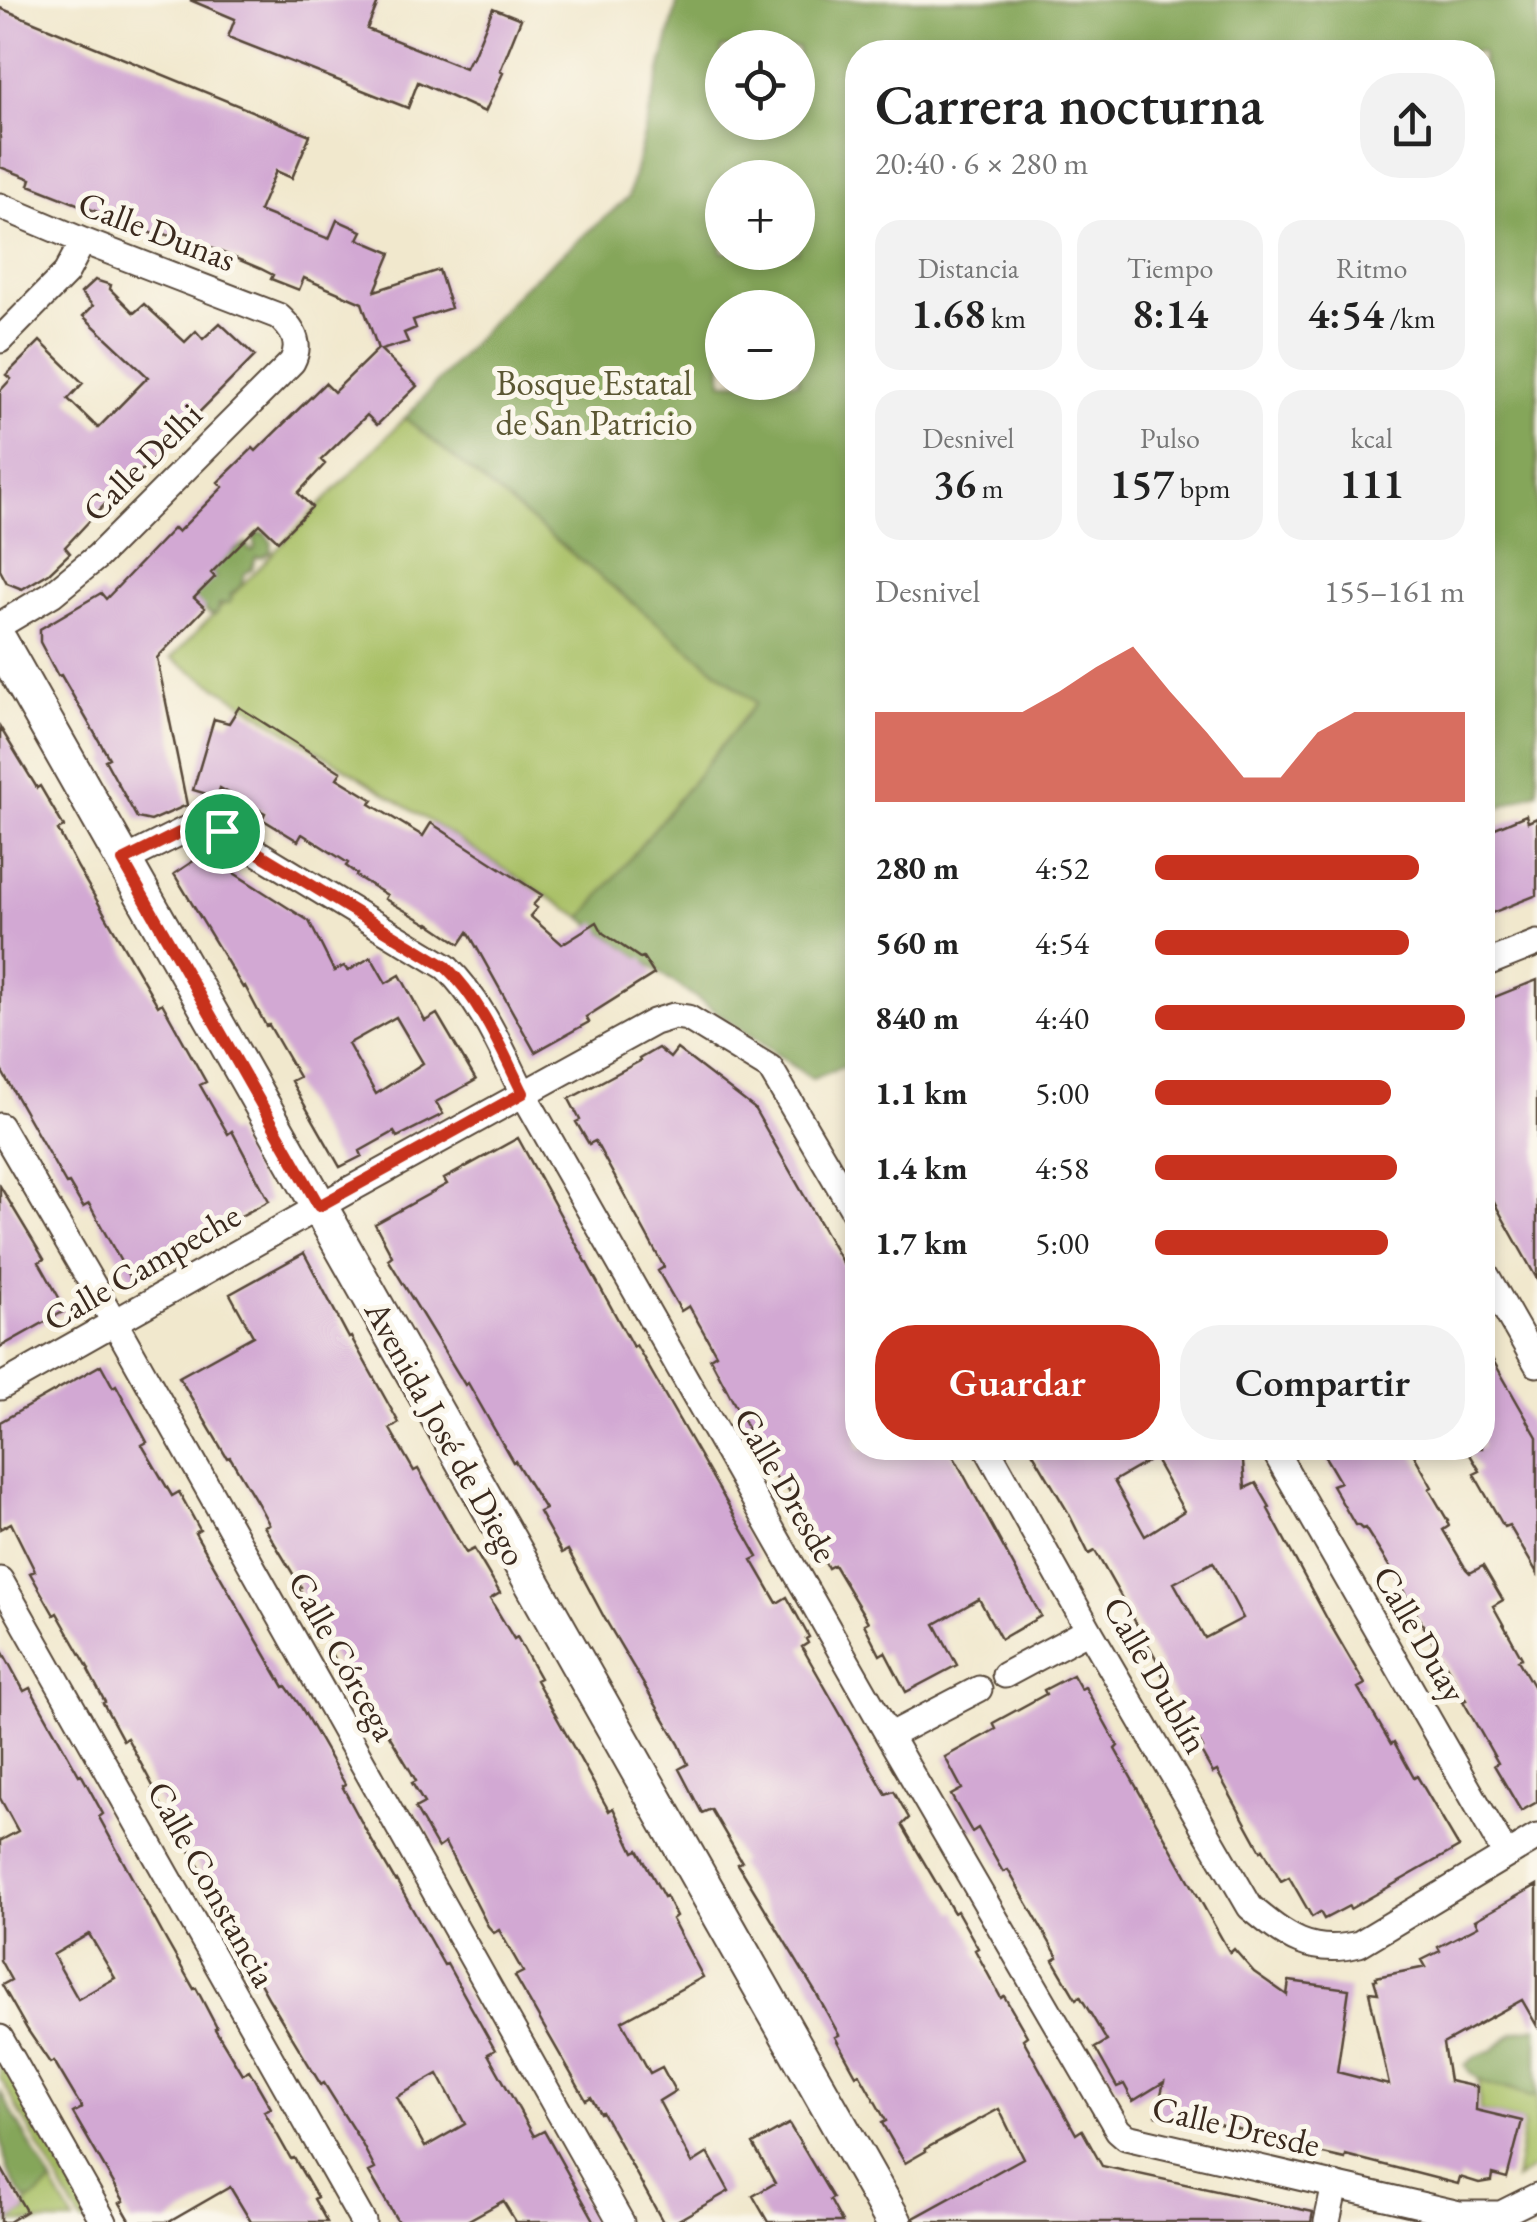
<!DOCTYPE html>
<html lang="es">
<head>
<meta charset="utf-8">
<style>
	:root { --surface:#fff; --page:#f2f2f2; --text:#222; --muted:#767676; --accent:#c8321e }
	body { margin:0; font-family:"EB Garamond",serif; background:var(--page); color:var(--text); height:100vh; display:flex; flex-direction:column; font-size:38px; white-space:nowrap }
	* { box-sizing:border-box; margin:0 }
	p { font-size:32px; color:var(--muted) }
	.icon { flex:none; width:55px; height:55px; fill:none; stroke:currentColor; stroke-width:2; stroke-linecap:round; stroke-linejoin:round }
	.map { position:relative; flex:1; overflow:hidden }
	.panel { position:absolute; left:845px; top:40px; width:650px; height:1420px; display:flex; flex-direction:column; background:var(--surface); border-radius:40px; box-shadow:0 5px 15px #0003 }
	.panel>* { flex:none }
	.controls { position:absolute; left:705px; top:30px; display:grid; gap:20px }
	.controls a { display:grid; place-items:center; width:110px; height:110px; border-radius:50%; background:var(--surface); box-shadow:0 5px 15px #0003; font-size:50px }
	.pin { position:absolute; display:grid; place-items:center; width:85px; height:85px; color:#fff; margin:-42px; border:5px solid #fff; border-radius:50%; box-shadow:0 2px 10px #0007 }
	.round { display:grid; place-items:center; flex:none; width:105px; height:105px; border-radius:40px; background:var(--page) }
	.headline { display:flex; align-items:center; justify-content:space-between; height:170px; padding:0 30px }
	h1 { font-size:55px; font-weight:600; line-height:75px }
	.figures { display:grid; grid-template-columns:repeat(3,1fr); gap:15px; height:170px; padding:10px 30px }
	.figures div { display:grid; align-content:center; border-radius:25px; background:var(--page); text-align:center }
	.figures b { font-size:42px; font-weight:600 }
	.figures small { font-size:28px; font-weight:400 }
	.figures p { font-size:28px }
	.chart { height:280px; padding:20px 30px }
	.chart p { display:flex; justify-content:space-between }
	.chart svg { width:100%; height:180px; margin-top:10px; fill:var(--accent); opacity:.7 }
	.action { display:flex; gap:20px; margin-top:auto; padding:20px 30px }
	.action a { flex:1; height:115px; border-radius:40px; background:var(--accent); color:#fff; font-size:40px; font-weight:600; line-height:115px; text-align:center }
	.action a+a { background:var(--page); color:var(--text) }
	ul { padding:0 30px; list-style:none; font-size:32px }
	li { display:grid; grid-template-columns:160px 120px 1fr; align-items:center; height:75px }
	li i { height:25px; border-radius:12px; background:var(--accent) }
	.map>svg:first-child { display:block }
	.green { fill:#a7bf64; stroke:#717441; stroke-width:2.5 }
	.forest { fill:#85a65a; stroke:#60683c; stroke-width:2.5; fill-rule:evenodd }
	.building { fill:#d2a8d3; fill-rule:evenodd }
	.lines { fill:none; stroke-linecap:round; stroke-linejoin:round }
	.minor-casing { stroke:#564638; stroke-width:29 }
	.secondary-casing { stroke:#564638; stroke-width:39 }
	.minor { stroke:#fff; stroke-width:25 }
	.secondary { stroke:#fff; stroke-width:35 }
	.route-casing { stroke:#fff; stroke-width:20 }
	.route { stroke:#c8321e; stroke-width:12 }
	.labels { text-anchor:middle; stroke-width:10; stroke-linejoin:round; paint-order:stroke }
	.street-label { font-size:35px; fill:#3b2a1e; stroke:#fbf7ec }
	.park-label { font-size:35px; fill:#5b5733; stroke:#fbf7ec }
</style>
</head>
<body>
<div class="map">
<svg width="1537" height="2222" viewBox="0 0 1537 2222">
	<rect width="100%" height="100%" fill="#fbf7ec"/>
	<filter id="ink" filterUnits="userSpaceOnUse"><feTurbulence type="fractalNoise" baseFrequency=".01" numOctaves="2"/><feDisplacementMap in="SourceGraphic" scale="20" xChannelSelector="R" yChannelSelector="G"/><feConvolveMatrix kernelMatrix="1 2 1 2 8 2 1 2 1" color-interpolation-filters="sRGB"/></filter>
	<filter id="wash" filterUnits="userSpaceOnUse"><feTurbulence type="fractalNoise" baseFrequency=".0048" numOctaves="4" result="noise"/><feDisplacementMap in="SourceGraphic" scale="40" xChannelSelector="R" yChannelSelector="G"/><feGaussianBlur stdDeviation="2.25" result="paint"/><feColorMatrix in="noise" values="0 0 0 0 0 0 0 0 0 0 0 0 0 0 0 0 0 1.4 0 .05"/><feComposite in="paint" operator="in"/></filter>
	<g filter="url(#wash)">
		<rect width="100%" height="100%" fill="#f1e8cd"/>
		<path class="green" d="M405 418 756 703 582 918 171 658Z
			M0 2059 91 2222H81L0 2077Z
			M1478 2081C1496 2085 1514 2089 1530 2097L1537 2096V2167L1515 2180 1524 2125 1521 2121 1480 2111Z
			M52 2183 74 2222H8L26 2211 27 2201 36 2197Z"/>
		<path class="forest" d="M678 0H1537V792L1483 814 1482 52H858V1061L812 1079 582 918 756 703 405 418 522 288 628 198ZM722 48H798V122H722ZM722 178H798V252H722ZM722 308H798V382H722Z
			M258 533H265L272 543 271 552 261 558 256 557 252 569 244 574 241 586 230 595 232 599 229 603 219 604 218 612 215 615 208 613 173 577H215L201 562 230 553 247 543 248 549 253 551 256 546 253 538Z
			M1537 2027V2096L1530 2097C1525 2095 1520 2091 1515 2089 1509 2087 1504 2089 1498 2087 1484 2084 1472 2078 1465 2065L1476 2056 1493 2050 1514 2032Z
			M0 2091 52 2183 36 2197 27 2201C0 2173 0 2133 0 2091Z"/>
		<g id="blocks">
			<path class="building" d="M190 0H379L367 29 465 68 470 58 472 59 493 8 521 19 500 71 503 73 485 112 418 82 408 108 228 37 235 19Z
				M0 8 310 135 292 178 276 171 259 211 329 239 337 220 362 231 358 239 391 253 375 291 439 270 451 308 413 320 416 328 404 333 408 342 381 350 417 386 377 425 367 415 321 460 325 464 298 493 312 507 278 541 260 524 211 573 215 577 194 598 205 608 157 658 187 805 151 821 137 818 105 760 109 758 61 675 58 676 40 642V629L101 593 106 599 174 528 178 532 223 487 218 482 253 448 256 451 325 383 334 392 378 349 362 303 304 278 299 290 271 279 273 275 261 269 202 244 200 248 160 232 158 236 29 185 31 179 0 167Z
				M95 280 111 285 110 289 134 313 144 304 185 342 196 331 203 339 220 323 255 356 125 487 128 490 114 505 109 500 65 547 70 553 49 573 22 589 7 583 0 570V391L11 379 6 375 40 341 83 383 68 399 98 428 148 377 83 316 93 306 81 293Z
				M239 707 341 772 337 778 373 800 370 804 423 836 431 823 542 895 533 905 537 908 530 916 562 944 597 922 603 933 640 958 643 957 654 974 586 1017 589 1022 535 1052 468 932 460 944 429 923 428 924 385 899 387 895 356 876 357 874 346 866 348 863 302 834 298 841 262 819 265 813 220 788 217 797 193 790 214 719 229 723Z
				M0 727 37 788 40 786 64 827 58 830 78 868 158 1006 162 1003 206 1082 200 1085 228 1134 232 1131 269 1201 171 1253 174 1257 131 1280 89 1204 83 1207 69 1183 66 1184 0 1068Z
				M1526 815 1528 822 1537 818V895L1482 917 1483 833Z
				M204 854 309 921 334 971 344 966 348 971 371 957 386 983 400 975 425 1021 437 1014 476 1080 436 1102 443 1114 397 1137 394 1132 360 1151 362 1156 340 1167 291 1081 299 1077 269 1025 266 1026 245 986 243 988 174 874ZM396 1017 423 1063 376 1094 348 1044Z
				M1537 980V1279L1482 1181V1002Z
				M658 1048 670 1058 677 1049 754 1108 858 1290V1448H949L1041 1616 1001 1639 979 1599 935 1624 957 1665 906 1692 885 1652 880 1655 864 1624 868 1622 834 1565 828 1568 808 1531 811 1529 784 1482 780 1484 754 1441 710 1358 716 1354 689 1306 681 1311 658 1271 664 1267 595 1141 589 1144 576 1122 580 1120 569 1099 640 1061 639 1059Z
				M518 1138 633 1347 636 1345 738 1522 758 1557 752 1560 777 1603 787 1597 809 1637 806 1639 808 1643 802 1647 886 1794 894 1791 909 1818 902 1825 954 1913 957 1911 978 1948 975 1950 1001 1998 1004 1996 1027 2036 1023 2039 1076 2134 1082 2130 1102 2166 1313 2212 1311 2222H915L914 2218 1023 2158 999 2109 925 2149 926 2151 905 2163 882 2123 886 2121 859 2073 856 2075 835 2037 839 2035 816 1993 738 1864 742 1862 711 1809 702 1813 679 1769 688 1764 679 1744 605 1619 568 1550 562 1553 539 1512 545 1509 515 1461 513 1462 468 1383 465 1385 388 1259 392 1256 375 1224 447 1184 444 1179Z
				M0 1186 44 1259 39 1262 66 1310 0 1347Z
				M304 1253 349 1338 351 1337 399 1423 390 1429 414 1471 418 1469 466 1553 474 1549 500 1593 490 1599 514 1639 517 1637 540 1678 536 1680 609 1811 613 1808 634 1852 638 1850 664 1897 666 1896 676 1916 672 1919 703 1977 622 2021 650 2073 662 2067 675 2091 659 2101 692 2163 708 2153 729 2191 675 2222H663L602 2112 600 2113 591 2097 586 2100 515 1976 523 1972 499 1930 494 1933 488 1926 445 1843 438 1848 415 1808 424 1803 412 1783 416 1781 410 1770 353 1675 346 1679 327 1647 330 1645 299 1588 301 1587 264 1526 269 1524 257 1502 230 1457 227 1458 179 1377 253 1336 230 1294Z
				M1482 1341 1537 1437V1573L1509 1525 1504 1527 1474 1474 1480 1471 1466 1448H1482Z
				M101 1365 113 1387 116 1385 147 1442 142 1445 172 1496 179 1492 200 1530 195 1533 284 1687 286 1686 301 1707 345 1784 342 1786 369 1836 395 1881 396 1880 444 1965 447 1964 495 2050 488 2054 534 2136 544 2131 595 2222H516L503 2201 465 2222H398L369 2172 375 2169 361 2142 324 2083 321 2085 269 1999 199 1874 202 1872 174 1823 172 1824 152 1789 154 1788 127 1738 123 1740 103 1703 105 1702 88 1670 89 1669 57 1613 54 1615 30 1573 35 1571 11 1523 0 1529V1422ZM438 2074 465 2124 425 2147 397 2097Z
				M1030 1448H1242L1245 1488 1256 1483 1270 1507 1268 1509 1331 1626 1365 1684 1358 1688 1391 1744 1394 1742 1414 1778 1417 1776 1459 1847 1350 1909 1349 1906 1324 1919 1320 1912 1312 1917 1289 1877 1281 1881 1263 1849 1261 1851 1217 1771 1213 1773 1200 1750 1203 1748 1160 1670 1162 1669 1095 1551 1089 1554 1068 1512ZM1154 1458 1184 1511 1145 1536 1114 1481ZM1213 1562 1243 1618 1205 1638 1174 1583Z
				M1338 1448H1410L1432 1487 1429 1489 1448 1521 1447 1522 1449 1526 1443 1530 1466 1569 1470 1573 1483 1566 1503 1600 1493 1606 1522 1658 1518 1660 1537 1693V1802L1521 1811 1494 1765 1498 1763 1463 1701 1466 1700 1389 1566 1365 1528 1362 1529 1358 1525H1355L1332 1485 1340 1482 1324 1455Z
				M0 1647 24 1691 30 1688 79 1775 81 1774 103 1814 99 1817 166 1940 194 1989 196 1988 217 2028 215 2029 242 2074 249 2070 271 2108 264 2111 291 2159 294 2158 317 2197 314 2199 327 2222H251L230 2187 169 2222H131L120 2203 124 2201 73 2113 82 2108 54 2061 50 2063 27 2029 2 1985 11 1980 0 1960V1841L18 1831 0 1798ZM89 1934 115 1978 78 1999 53 1955Z
				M1073 1675 1081 1689 1085 1687 1118 1746 1115 1749 1230 1953 1234 1949 1254 1972 1287 1995 1289 1981 1349 1989 1337 2072 1389 2085 1369 1992 1378 1993 1374 1980H1377L1376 1977 1426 1967 1422 1960 1440 1951 1438 1947 1478 1926 1475 1920 1537 1885V2026L1522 2000 1443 2044 1449 2081 1477 2087 1476 2110 1522 2121 1507 2178 1492 2174 1491 2181 1479 2183 1460 2177 1458 2184 1346 2155 1345 2159 1301 2149 1302 2145 1207 2121 1206 2127 1156 2115 1164 2082 1133 2101 1124 2084 1117 2087 1095 2048 1107 2041 1080 1996 1076 1999 1053 1960 1058 1957 1008 1870 1003 1872 978 1828 972 1832 951 1795 962 1789 945 1757 996 1729 993 1723 1046 1694 1044 1690Z
				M789 2124 833 2198 830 2200 842 2222H768L753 2196 775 2183 753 2144Z
				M0 2166 26 2211 8 2222H0Z"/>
		</g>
	</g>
	<g filter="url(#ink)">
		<use href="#blocks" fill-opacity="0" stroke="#564638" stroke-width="2.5"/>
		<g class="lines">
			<g class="minor-casing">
				<path id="minor" d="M0 206 83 241 278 316C293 329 302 343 292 362L97 557 52 594 0 625
					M0 340 66 273 83 241
					M123 861 185 830 196 827 222 831 446 967C482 1002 501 1049 523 1093L889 1736 1118 2130 1126 2137 1459 2214H1501L1537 2196
					M1482 965 1537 943
					M0 1126 115 1323 621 2222
					M1482 1268 1537 1364
					M0 1387 349 1190 654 1022 674 1016 688 1018 770 1068 858 1218
					M987 1448 1089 1630 1250 1907C1286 1937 1310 1956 1359 1944L1537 1837
					M1273 1448 1506 1855
					M0 1580 363 2222
					M1005 1675 1089 1630
					M889 1736 979 1689
					M0 2038 104 2222
					M1327 2222 1335 2185"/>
			</g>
			<g class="secondary-casing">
				<path id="secondary" d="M0 642 894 2222"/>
			</g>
			<use href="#minor" class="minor"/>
			<use href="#secondary" class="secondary"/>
		</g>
	</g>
	<g class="lines" filter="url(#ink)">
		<g class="route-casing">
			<path id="route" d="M196 827 222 831 446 967C482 1002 501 1049 523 1093L319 1206 123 861 185 830Z"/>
		</g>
		<use href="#route" class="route"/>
	</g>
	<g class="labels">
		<g class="street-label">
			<text transform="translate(157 231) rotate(21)" y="12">Calle Dunas</text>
			<text transform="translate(142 462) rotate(-45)" y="12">Calle Delhi</text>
			<text transform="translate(142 1267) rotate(-30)" y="12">Calle Campeche</text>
			<text transform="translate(446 1433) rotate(61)" y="12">Avenida José de Diego</text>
			<text transform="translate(786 1485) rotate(60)" y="12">Calle Dresde</text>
			<text transform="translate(1420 1634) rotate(60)" y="12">Calle Duay</text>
			<text transform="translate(343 1656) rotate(61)" y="12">Calle Córcega</text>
			<text transform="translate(1156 1675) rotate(60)" y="12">Calle Dublín</text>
			<text transform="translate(212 1884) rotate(61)" y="12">Calle Constancia</text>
			<text transform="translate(1236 2126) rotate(13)" y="12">Calle Dresde</text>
		</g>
		<g class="park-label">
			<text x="594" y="395">Bosque Estatal<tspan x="594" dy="40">de San Patricio</tspan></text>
		</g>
	</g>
</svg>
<div class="controls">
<a><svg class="icon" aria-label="locate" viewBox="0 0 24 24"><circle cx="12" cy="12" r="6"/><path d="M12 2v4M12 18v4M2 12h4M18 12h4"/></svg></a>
<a>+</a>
<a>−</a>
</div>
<div class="pin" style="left:222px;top:831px;background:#1e9e55"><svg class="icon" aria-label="arrive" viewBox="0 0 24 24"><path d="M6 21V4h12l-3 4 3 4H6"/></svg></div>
<section class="panel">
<div class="headline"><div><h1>Carrera nocturna</h1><p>20:40 · 6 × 280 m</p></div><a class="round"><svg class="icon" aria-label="share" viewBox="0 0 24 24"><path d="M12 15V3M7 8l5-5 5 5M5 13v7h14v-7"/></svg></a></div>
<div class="figures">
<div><p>Distancia</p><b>1.68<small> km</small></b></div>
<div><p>Tiempo</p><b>8:14</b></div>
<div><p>Ritmo</p><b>4:54<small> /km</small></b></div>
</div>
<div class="figures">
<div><p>Desnivel</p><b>36<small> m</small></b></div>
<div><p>Pulso</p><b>157<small> bpm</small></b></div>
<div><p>kcal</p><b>111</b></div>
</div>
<div class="chart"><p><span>Desnivel</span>155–161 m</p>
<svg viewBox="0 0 160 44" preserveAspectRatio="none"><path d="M0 44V22L10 22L20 22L30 22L40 22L50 17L60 11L70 6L80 17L90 27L100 38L110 38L120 27L130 22L140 22L150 22L160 22V44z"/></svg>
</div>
<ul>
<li><b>280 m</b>4:52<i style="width:85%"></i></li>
<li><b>560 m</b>4:54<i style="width:82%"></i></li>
<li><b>840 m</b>4:40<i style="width:100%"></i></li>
<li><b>1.1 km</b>5:00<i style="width:76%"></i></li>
<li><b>1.4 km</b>4:58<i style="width:78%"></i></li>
<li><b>1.7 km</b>5:00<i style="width:75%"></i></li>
</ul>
<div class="action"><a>Guardar</a><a>Compartir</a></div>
</section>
</div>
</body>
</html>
